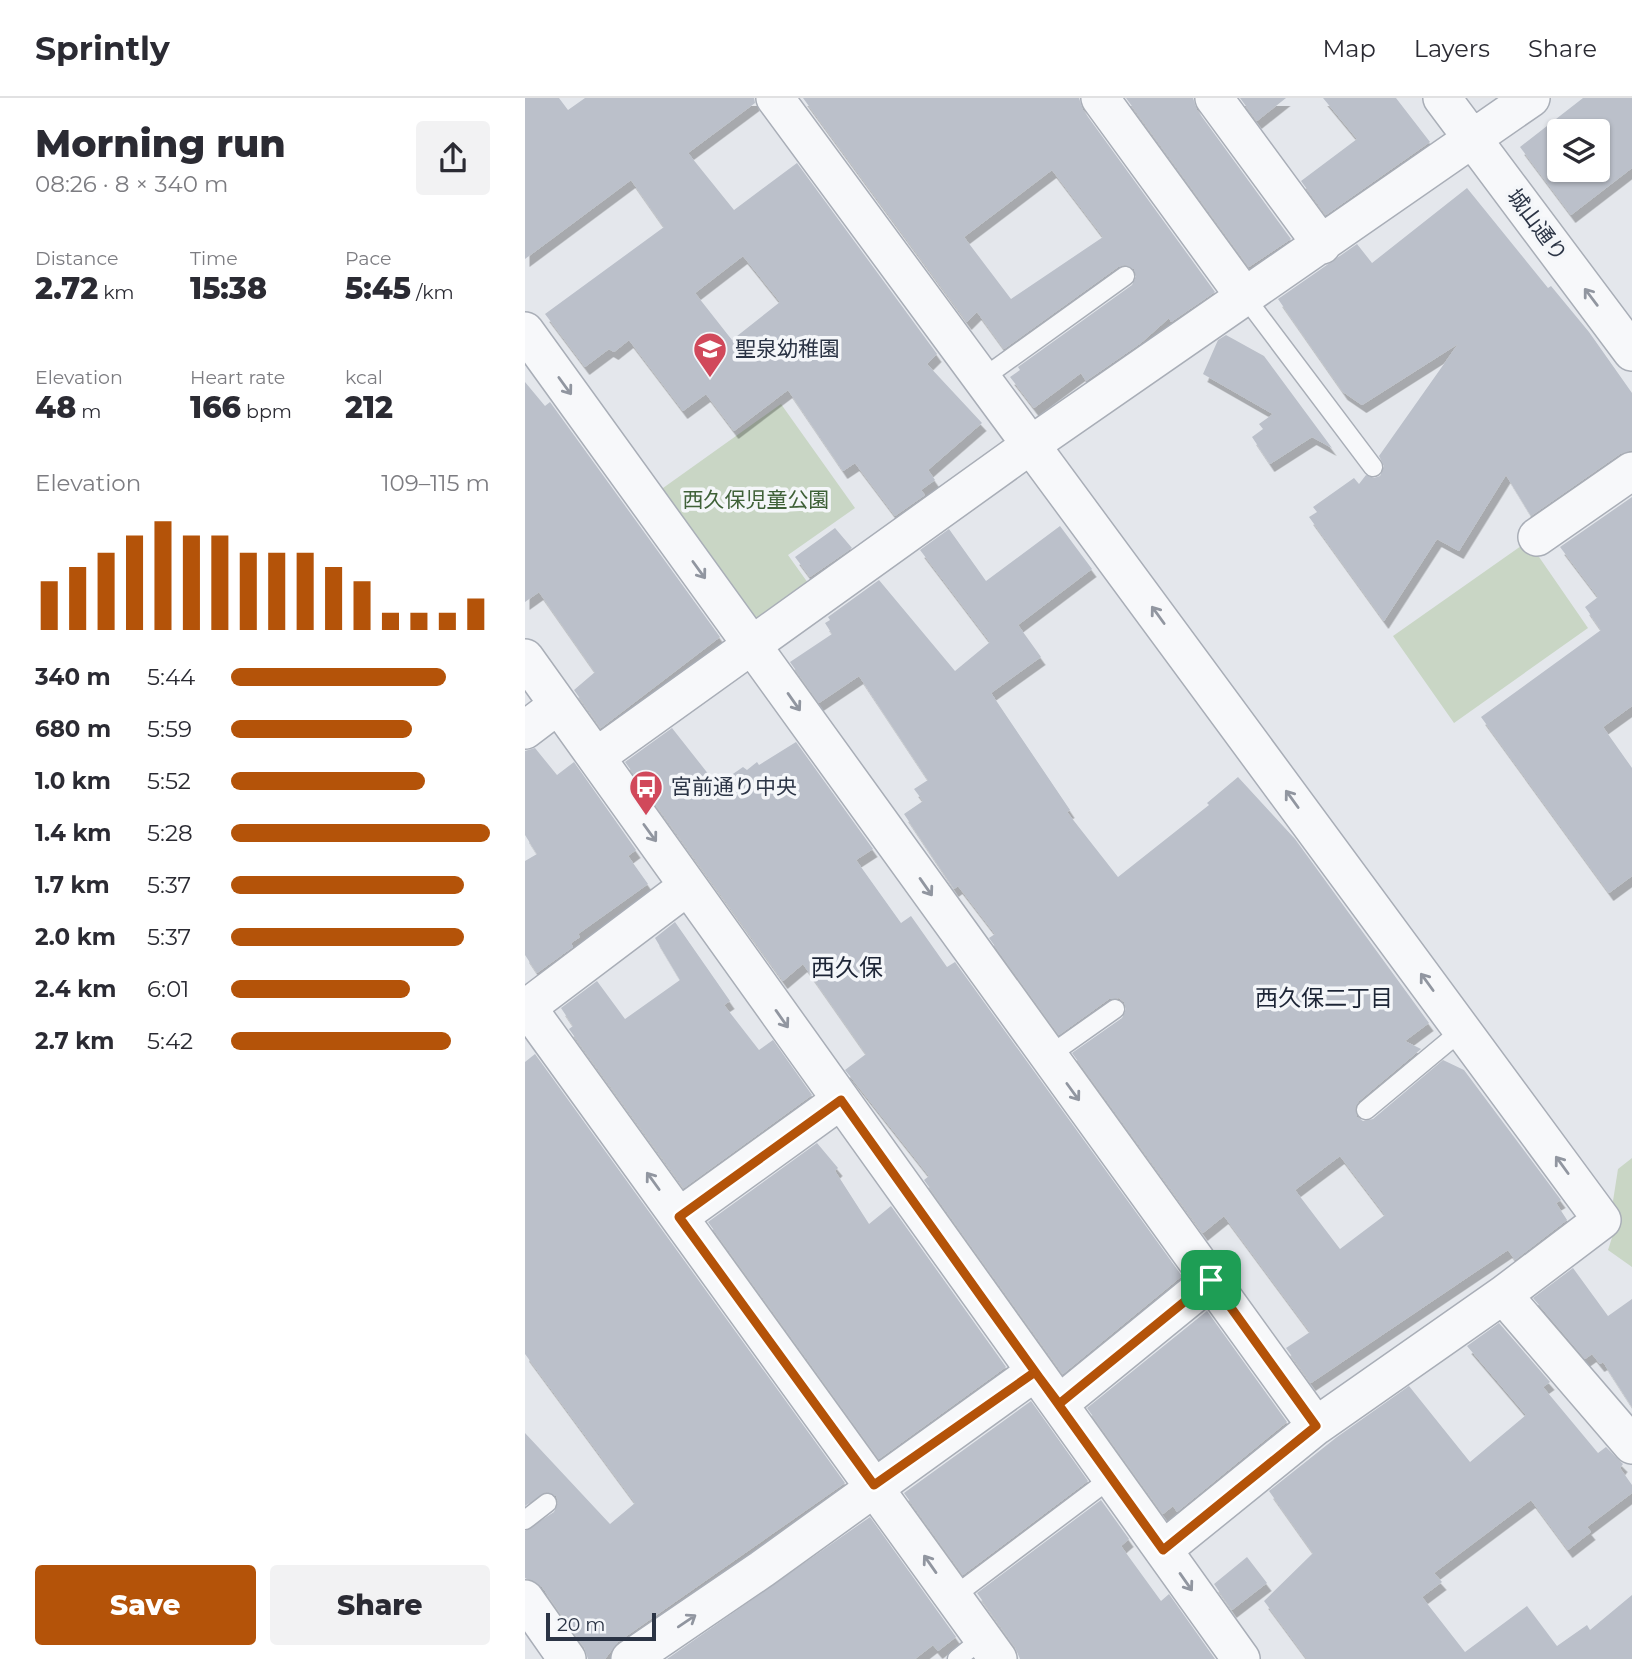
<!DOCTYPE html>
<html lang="en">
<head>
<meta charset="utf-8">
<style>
	:root { --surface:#fff; --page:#f2f2f3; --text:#2b2b33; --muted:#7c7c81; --line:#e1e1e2; --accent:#b45309 }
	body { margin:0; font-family:Montserrat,"Noto Sans JP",sans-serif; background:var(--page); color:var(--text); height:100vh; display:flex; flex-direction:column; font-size:26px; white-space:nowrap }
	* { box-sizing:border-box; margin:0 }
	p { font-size:23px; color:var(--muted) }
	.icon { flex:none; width:38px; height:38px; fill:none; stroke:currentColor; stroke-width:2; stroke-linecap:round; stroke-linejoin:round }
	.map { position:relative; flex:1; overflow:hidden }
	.drawer { display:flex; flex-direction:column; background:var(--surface); width:525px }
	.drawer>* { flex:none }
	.buttons { position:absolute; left:1022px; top:21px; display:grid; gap:14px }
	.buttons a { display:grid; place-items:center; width:63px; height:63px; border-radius:7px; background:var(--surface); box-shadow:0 2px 5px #0004; font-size:35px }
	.scale { position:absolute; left:21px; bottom:18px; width:110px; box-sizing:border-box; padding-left:7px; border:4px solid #2b3445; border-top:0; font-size:19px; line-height:24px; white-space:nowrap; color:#2b3445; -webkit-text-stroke:5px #f4f6f9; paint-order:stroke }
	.pin { position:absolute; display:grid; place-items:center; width:60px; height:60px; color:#fff; margin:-30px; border-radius:14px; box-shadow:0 4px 10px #0006 }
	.round { display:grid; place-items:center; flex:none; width:74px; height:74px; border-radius:7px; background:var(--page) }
	.overview { display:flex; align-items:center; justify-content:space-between; height:119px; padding:0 35px }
	h1 { font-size:38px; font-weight:800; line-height:52px }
	.stats { display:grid; grid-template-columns:repeat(3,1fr); gap:10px; height:119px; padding:7px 35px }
	.stats div { display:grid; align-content:center }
	.stats b { font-size:30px; font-weight:800 }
	.stats small { font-size:19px; font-weight:400 }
	.stats p { font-size:19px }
	.chart { height:196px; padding:14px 35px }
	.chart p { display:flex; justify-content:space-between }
	.chart svg { width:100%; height:126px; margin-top:7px; stroke:var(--accent); stroke-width:6 }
	.primary-button { display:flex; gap:14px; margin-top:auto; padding:14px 35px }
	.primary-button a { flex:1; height:80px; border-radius:7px; background:var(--accent); color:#fff; font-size:28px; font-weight:800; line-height:80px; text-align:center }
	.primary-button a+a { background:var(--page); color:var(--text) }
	ul { padding:0 35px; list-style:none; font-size:23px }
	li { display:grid; grid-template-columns:112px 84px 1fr; align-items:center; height:52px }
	li i { height:18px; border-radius:9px; background:var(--accent) }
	header { display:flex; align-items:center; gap:42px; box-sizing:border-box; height:98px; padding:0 35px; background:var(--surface); border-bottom:2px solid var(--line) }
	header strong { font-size:33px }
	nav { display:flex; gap:38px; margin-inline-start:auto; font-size:24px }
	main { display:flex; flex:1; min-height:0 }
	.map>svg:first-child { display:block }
	.green { fill:#c9d6c5 }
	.building { fill:#bbc0ca; fill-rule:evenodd; filter:url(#shadow) }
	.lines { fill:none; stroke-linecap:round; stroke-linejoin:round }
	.lane-casing { stroke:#a9aeb7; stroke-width:21 }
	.street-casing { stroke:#a9aeb7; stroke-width:40 }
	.lane { stroke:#f7f8fa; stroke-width:18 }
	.street { stroke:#f7f8fa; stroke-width:37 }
	.oneway { stroke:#9196a0 }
	.route-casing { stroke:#fff; stroke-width:14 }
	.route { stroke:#b45309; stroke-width:9 }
	.labels { text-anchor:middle; stroke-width:7; stroke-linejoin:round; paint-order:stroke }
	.street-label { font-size:21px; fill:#2b3445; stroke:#f4f6f9 }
	.poi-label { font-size:21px; fill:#2b3445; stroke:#f4f6f9; text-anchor:start }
	.park-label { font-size:21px; fill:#3f6138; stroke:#f4f6f9 }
	.neighbourhood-label { font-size:23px; fill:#1d2536; stroke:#f4f6f9 }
	.quarter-label { font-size:24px; fill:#1d2536; stroke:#f4f6f9 }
</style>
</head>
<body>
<header>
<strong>Sprintly</strong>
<nav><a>Map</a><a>Layers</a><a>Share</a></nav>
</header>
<main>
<section class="drawer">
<div class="overview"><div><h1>Morning run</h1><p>08:26 · 8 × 340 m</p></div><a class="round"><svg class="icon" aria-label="share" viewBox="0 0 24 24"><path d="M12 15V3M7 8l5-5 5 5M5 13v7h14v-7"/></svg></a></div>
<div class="stats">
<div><p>Distance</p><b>2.72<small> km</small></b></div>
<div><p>Time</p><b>15:38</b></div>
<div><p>Pace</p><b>5:45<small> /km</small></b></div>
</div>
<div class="stats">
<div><p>Elevation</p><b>48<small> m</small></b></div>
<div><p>Heart rate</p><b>166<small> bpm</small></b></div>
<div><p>kcal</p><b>212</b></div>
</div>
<div class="chart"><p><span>Elevation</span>109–115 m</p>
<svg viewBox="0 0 160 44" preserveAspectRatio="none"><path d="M5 44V27M15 44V22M25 44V17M35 44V11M45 44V6M55 44V11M65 44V11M75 44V17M85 44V17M95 44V17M105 44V22M115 44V27M125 44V38M135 44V38M145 44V38M155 44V33"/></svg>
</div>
<ul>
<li><b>340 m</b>5:44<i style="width:83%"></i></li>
<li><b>680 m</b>5:59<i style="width:70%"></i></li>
<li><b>1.0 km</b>5:52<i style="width:75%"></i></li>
<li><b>1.4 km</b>5:28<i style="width:100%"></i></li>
<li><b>1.7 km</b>5:37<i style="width:90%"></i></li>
<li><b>2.0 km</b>5:37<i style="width:90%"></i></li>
<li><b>2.4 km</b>6:01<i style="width:69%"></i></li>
<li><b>2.7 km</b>5:42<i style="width:85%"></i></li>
</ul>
<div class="primary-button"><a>Save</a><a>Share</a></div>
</section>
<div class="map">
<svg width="1107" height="1561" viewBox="0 0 1107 1561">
	<defs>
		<filter id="shadow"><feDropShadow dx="4.5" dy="8" stdDeviation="0" flood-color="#0004"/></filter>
	</defs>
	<rect width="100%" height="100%" fill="#e4e7ec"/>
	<path class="green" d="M256 306 330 410 263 457 288 492 239 527 222 522 131 395Z
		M1003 443 1063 530 929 625 868 538Z
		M1107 1060V1169L1083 1152 1092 1124 1088 1103 1093 1071Z"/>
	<path class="building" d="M0 0H34L43 12 60 0H229L230 5 163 55 209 112 272 65 412 256 402 266 457 325 403 372 410 382 396 392 400 397 370 418 330 365 318 373 263 292 209 333 181 296 158 313 104 242 89 254 84 251 60 269 20 216 139 129 106 82 0 161ZM218 158 255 204 207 242 170 195Z
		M278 0H554L558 12 690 194 646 224 644 220 616 245 561 283 556 275 509 310 485 279 495 272 493 269 607 187 611 178 609 171 600 167 593 169 479 251 452 214 442 224ZM527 72 578 139 486 201 439 139Z
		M601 0H668L672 12 766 141 724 169Z
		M715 0H761L732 23Z
		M798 0H871L905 44 801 117 776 83 832 41Z
		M1058 0H1107V70L1046 117 995 49ZM1034 33H1073V72H1034Z
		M942 90 1023 190 1026 188 1064 234 1107 295V352L1095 356 1006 418 981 377 934 453 912 441 859 523 784 419 792 414 788 409 829 380 834 386 841 377 849 380 855 378 859 368 854 358 933 246 837 307 818 294 753 201 832 146 847 165Z
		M701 237 739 258 807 350 787 339 745 366 727 339 738 331 734 326 748 316 678 276 693 242Z
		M0 284 20 308 25 304 195 539 76 630 49 592 70 574 14 494 0 504Z
		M1107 399V608L1078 629 1107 670V778L1084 795 956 619 1076 532 1060 509 1073 499 1035 449Z
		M535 428 567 471 493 527 516 559 466 595 545 712 542 714 593 779 684 707 682 705 713 679 770 741 904 925 880 943 896 951 834 1003 830 1009 832 1019 838 1023 848 1021 918 962 939 972 1036 1102 1031 1105 1042 1122 990 1162 983 1152 786 1285 761 1250 785 1234 699 1118 678 1135 547 955 597 920 601 911 599 904 594 900 584 901 534 937 464 840 470 836 433 788 429 791 379 716 398 703 389 691 403 682 334 578 294 605 265 564 307 536 300 525 305 522 303 519 354 482 430 573 465 544 395 452 424 431 461 483ZM815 1058 860 1117 815 1151 770 1092Z
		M310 430 327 450 285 479 270 459Z
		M147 630 192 687 218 669 222 672 232 664 234 667 271 644 348 751 331 762 376 825 386 818 422 869 430 864 657 1178 538 1276 399 1082 404 1078 320 972 341 956 278 866 258 883 100 664Z
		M10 650 32 677 49 664 111 752 103 758 123 786 53 836 55 839 46 845 48 849 12 875 0 857V763L12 756 0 737V653Z
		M150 824 205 903 199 907 234 952 248 942 287 997 159 1090 44 931 48 928 36 910 72 883 100 921 155 882 130 840Z
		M10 956 320 1385 93 1544 80 1561H63L59 1549 17 1489 0 1480V1433L29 1414 33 1404 31 1398 21 1394 0 1408V1335L85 1426 110 1405 0 1256V964Z
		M292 1045 313 1070 310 1073 344 1126 366 1108 481 1269 354 1361 183 1124Z
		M1048 1170 1083 1218 1107 1201V1309L1078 1264 1075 1266 1067 1256 1060 1261 1008 1200Z
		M682 1213 762 1324 652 1414 648 1408 638 1416 562 1310Z
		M974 1225 1025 1284 1018 1289 1073 1355 1081 1349 1098 1366 1095 1370 1107 1387V1395L1062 1429 1066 1434 1043 1452 1006 1402 909 1475 917 1484 897 1499 940 1554 1002 1508 1032 1548 1062 1527 1065 1532 1107 1497V1561H782L739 1503 788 1455 744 1393 812 1339 884 1288 945 1364 1001 1317 942 1248Z
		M506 1303 563 1383 438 1477 379 1395Z
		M576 1402 604 1441 596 1448 636 1503 644 1496 690 1561H495L490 1549 452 1495Z
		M345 1419 431 1539 413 1553 408 1547 390 1561H142Z
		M722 1459 742 1485 707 1512 689 1486Z"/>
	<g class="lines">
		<g class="lane-casing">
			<path id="lane" d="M720 199 848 369
				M458 280 600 178
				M522 959 590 911
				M841 1012 937 932
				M0 1422 22 1405
				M428 1499 586 1380
				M432 1561 458 1540"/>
		</g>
		<g class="street-casing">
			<path id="street" d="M250 0 1077 1122 978 1197 791 1328 638 1452
				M575 0 720 199
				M689 0 797 147
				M917 0 1107 254
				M0 233 791 1328
				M1012 439 1107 373
				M0 560 716 1561
				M0 632 33 607
				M71 659 507 346 1006 0
				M2 909 473 1561
				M0 911 163 788
				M154 1119 316 1002
				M978 1197 1107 1347
				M534 1306 686 1182
				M0 1501 42 1561
				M105 1561 237 1471 510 1274"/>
		</g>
		<use href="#lane" class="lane"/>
		<use href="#street" class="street"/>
	</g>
	<defs><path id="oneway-shaft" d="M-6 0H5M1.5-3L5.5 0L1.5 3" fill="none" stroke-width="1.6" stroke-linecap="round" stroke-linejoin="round" transform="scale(1.75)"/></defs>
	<g class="oneway">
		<use href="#oneway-shaft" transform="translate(1066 199) rotate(-127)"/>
		<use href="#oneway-shaft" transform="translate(40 288) rotate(54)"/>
		<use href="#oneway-shaft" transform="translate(174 472) rotate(54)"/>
		<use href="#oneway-shaft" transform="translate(633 517) rotate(-126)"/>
		<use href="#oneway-shaft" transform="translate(269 604) rotate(55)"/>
		<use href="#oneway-shaft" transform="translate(767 701) rotate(-126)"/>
		<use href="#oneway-shaft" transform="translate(125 735) rotate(54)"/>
		<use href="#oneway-shaft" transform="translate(401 789) rotate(55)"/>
		<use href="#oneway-shaft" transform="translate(902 884) rotate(-126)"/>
		<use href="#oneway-shaft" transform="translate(257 921) rotate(55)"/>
		<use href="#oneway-shaft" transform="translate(548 994) rotate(54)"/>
		<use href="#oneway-shaft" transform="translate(1037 1067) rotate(-126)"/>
		<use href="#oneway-shaft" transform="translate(128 1083) rotate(-126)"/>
		<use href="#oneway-shaft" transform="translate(405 1466) rotate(-125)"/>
		<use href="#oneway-shaft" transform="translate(661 1484) rotate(55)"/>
		<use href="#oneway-shaft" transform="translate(162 1523) rotate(-34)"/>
	</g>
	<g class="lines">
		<g class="route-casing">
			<path id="route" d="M686 1182 534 1306 510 1274 349 1387 154 1119 316 1002C423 1152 530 1303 638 1452L791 1328 686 1182"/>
		</g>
		<use href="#route" class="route"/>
	</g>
	<defs>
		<g id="school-pin" transform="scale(1.75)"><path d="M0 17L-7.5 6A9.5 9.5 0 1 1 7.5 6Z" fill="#d1495b" stroke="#f4f6f9"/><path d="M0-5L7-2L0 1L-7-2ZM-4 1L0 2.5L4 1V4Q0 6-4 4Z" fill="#fff"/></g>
		<g id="bus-pin" transform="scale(1.75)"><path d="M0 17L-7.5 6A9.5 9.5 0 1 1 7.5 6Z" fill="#d1495b" stroke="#f4f6f9"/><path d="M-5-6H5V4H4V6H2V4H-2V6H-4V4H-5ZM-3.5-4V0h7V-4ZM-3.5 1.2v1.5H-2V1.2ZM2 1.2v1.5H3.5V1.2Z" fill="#fff"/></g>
	</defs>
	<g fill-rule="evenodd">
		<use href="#school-pin" x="185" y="251"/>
		<use href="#bus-pin" x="121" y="689"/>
	</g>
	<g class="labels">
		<g class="street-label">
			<text transform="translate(1012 127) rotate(53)" y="7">城山通り</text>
		</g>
		<g class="poi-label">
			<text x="210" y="258">聖泉幼稚園</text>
			<text x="146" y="696">宮前通り中央</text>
		</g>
		<g class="park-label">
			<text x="231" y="409">西久保児童公園</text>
		</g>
		<g class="neighbourhood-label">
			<text x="799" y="908">西久保二丁目</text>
		</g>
		<g class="quarter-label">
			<text x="322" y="878">西久保</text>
		</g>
	</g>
</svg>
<div class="buttons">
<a><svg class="icon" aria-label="layers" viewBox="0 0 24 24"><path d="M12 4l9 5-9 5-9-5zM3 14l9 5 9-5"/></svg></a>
</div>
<div class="scale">20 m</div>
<div class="pin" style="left:686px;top:1182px;background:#1e9e55"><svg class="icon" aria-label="arrive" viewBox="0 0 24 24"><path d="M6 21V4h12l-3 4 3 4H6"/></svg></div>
</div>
</main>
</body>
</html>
